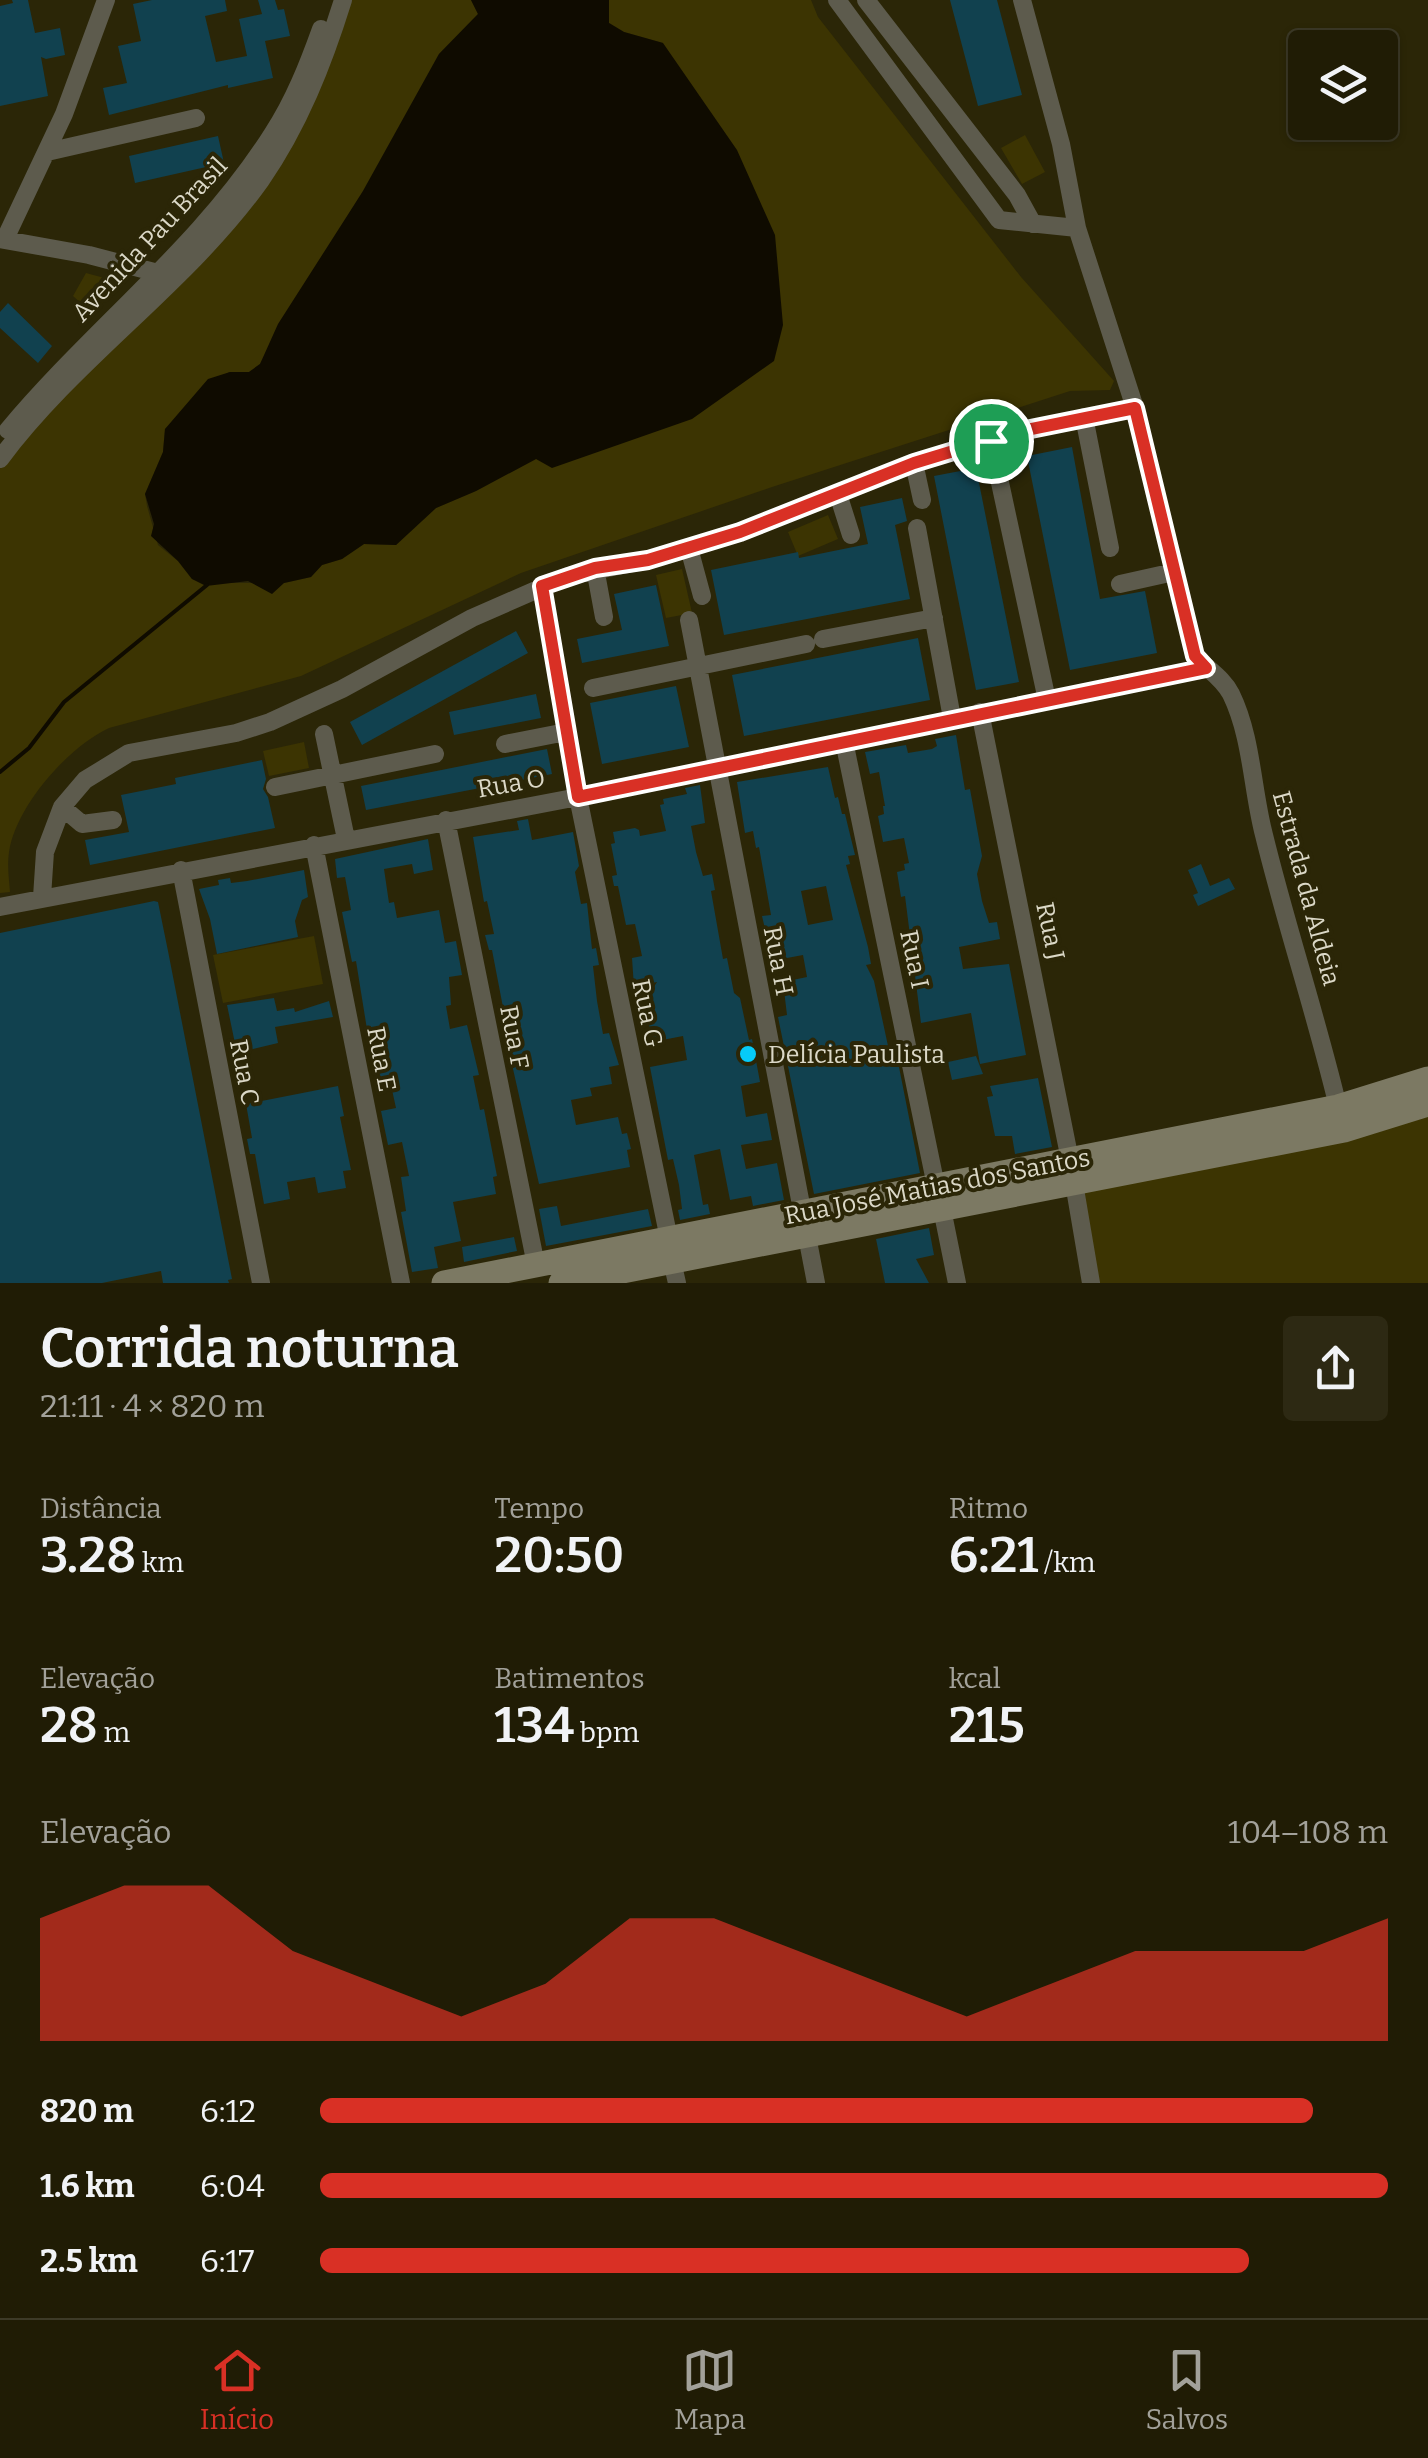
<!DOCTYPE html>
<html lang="pt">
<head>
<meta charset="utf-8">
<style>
	:root { --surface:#201c05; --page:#2d2913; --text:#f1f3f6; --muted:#a2a19a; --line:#3d3a27; --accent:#d93025 }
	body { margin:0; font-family:Bitter,serif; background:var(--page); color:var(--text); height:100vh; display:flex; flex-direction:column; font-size:38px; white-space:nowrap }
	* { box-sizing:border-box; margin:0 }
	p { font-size:32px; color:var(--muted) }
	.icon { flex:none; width:55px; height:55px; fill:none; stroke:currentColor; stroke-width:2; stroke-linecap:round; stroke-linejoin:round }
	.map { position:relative; height:1283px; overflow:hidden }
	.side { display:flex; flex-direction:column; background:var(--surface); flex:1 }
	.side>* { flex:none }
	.fabs { position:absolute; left:1288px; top:30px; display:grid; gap:20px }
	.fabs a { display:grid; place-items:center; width:110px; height:110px; border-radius:10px; background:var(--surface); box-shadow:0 2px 8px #0004,0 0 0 2px var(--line); font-size:50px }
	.pin { position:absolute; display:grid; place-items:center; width:85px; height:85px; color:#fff; margin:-42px; border:5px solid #fff; border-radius:50%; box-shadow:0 2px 10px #0007 }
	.round { display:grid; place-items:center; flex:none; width:105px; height:105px; border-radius:10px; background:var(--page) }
	.headline { display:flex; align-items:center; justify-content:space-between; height:170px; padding:0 40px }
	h1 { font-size:55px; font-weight:600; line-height:75px }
	.stats { display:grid; grid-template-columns:repeat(3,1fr); gap:15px; height:170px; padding:10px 40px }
	.stats div { display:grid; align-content:center }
	.stats b { font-size:50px; font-weight:600 }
	.stats small { font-size:28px; font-weight:400 }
	.stats p { font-size:28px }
	.chart { height:280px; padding:20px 40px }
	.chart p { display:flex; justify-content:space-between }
	.chart svg { width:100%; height:180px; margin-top:10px; fill:var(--accent); opacity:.7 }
	ul { padding:0 40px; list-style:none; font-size:32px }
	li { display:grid; grid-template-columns:160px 120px 1fr; align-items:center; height:75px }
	li i { height:25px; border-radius:12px; background:var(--accent) }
	.dock { display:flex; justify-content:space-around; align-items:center; height:140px; border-top:2px solid var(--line); background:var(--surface); font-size:28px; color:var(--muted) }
	.dock a { display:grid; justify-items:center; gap:5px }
	.dock .on { color:var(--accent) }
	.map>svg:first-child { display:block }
	.green { fill:#3c3402 }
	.water { fill:#0f0b00 }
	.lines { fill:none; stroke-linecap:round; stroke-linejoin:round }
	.stream { stroke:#0f0b00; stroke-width:4 }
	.building { fill:#11414f; fill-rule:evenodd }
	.street { stroke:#5d5b4d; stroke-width:18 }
	.secondary { stroke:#7c7963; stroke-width:25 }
	.route-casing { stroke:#fff; stroke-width:20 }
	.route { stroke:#d93025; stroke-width:12 }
	.poi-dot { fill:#06cbf9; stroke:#2b2607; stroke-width:4 }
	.labels { text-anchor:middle; stroke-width:8; stroke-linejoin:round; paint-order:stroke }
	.street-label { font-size:25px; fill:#dbd8c7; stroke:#2b2607 }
	.poi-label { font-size:25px; fill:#dbd8c7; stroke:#2b2607; text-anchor:start }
</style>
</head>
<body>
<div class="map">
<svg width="1428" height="1283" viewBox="0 0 1428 1283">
	<rect width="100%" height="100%" fill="#2b2607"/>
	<path class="green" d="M343 0H471L478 14 439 54 363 191 260 364 249 372H229L165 429 163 452 145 494 147 506 158 545 178 561 192 579 218 583H284L311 577 322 565 342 559 364 544 396 545 436 508 476 491 536 459 663 43 624 32 609 23V0H811L818 17 1021 277 1114 381 1110 390 1070 391 772 487 521 573 301 676 109 728C68 747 16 806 9 852 7 865 9 879 10 892L0 893V459L228 221Z
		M1025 135 1045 172 1022 184 1001 148Z
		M86 273 123 283 92 313 73 296Z
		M828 515 838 539 798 556 788 532Z
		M682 569 692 613 666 618 656 575Z
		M304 742 309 768 269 776 263 751Z
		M314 936 323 984 223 1003 213 955Z
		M1428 1104V1283H1091L1074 1183Z"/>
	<path class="water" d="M471 0H609V23L624 32 663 43 737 150 775 235 783 325 774 361 692 419 552 468 536 459 476 491 436 508 396 545 364 544 342 559 322 565 311 577 284 583 272 594 248 581 206 586 192 579 178 561 151 536 154 524 145 494 163 452 165 429 208 379 230 372H249L260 364 278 324 363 191 439 54 478 14Z"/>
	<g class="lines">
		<path class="stream" d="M0 772 29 748 64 702 207 585"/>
	</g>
	<path class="building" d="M12 0H28L35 33 60 28 65 55 46 59 41 57 48 96 0 106V6L13 3Z
		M152 0H225L227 11 205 16 216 62 247 56 239 19 262 14 258 0H275L278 10 284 9 290 36 265 41 273 78 228 88V85L109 115 103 88 127 83 118 46 141 41 133 4Z
		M950 0H997L1022 95 978 106Z
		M218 136 224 163 135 183 129 156Z
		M8 303 52 346 38 363 0 328V312Z
		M1072 447 1100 599 1145 591 1157 653 1070 670 1027 456Z
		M976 468 1019 682 976 690 934 476Z
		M902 498 907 521 895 525 910 599 724 635 711 570 798 552 799 558 868 544 860 507Z
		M656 585 669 646 582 663 577 639 622 630 614 594Z
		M516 631 528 653 362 745 350 722Z
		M918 638 930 700 744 736 732 675Z
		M676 686 689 747 602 764 590 703Z
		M536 694 541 718 454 735 449 712Z
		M956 735 965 790 970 789 982 856 977 874 982 901 989 923 997 922 1000 939 959 947 963 969 1009 964 1026 1055 980 1064 971 1013 921 1023 905 896 901 897 897 872 905 870 904 864 909 863 904 838 883 842 878 816 884 814 883 806H885L879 772 870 774 865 752 906 745 908 753 932 749 937 746 935 739Z
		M547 749 552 774 366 810 361 786Z
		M262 760 266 779 263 789 268 797 275 828 90 865 85 840 129 832 121 795 176 784 175 778Z
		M828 767 835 798 838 797 842 814H845L855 855 848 856 850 864 846 865 868 947 871 964 866 965 874 981 890 1055 894 1054 898 1062 920 1173 814 1194 778 1017 787 1015 783 982 807 977 803 955 787 958 776 948 773 931 766 933 762 916 771 915 759 847 756 848 753 831 745 833 737 782ZM826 886 833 920 808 925 801 891Z
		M700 785 705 823 691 826 696 852 703 876 712 874 715 890 711 891 723 959 727 958 734 993 740 998 749 1040 752 1039 760 1082 741 1086 746 1117 767 1113 772 1140 741 1145 746 1169 777 1163 784 1200 753 1206 751 1196 730 1200 720 1149 694 1155 703 1205 708 1204 710 1214 680 1220 678 1210 682 1209 679 1185 673 1159 668 1160 650 1067 687 1060 683 1036 652 1042 649 1025 645 1026 641 1007 657 982 634 987 632 958 642 956 635 924 626 925 618 886H614L612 876 617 875 611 844 615 843 613 832 635 828 639 830 640 836 666 831 660 805 664 804 663 799 687 794 685 788Z
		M528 819 532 840 573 832 579 866 575 872 581 904 587 903 592 949 596 948 599 965 593 966 597 1001 603 1034 609 1033 619 1065 609 1067 612 1084 590 1088 592 1096 571 1100 576 1125 618 1117 622 1134 627 1133 631 1149 627 1150 630 1167 539 1184 504 1029 507 1028 492 950H489L485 935 494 934 487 901 484 902 473 837 519 830 517 821Z
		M428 839 433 870 414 874 412 864 384 869 389 903 394 902 397 918 439 910 445 943 456 941 462 975 449 977 451 1005 446 1006 450 1029 467 1025 479 1075 473 1076 480 1110 484 1109 497 1176 493 1177 496 1194 453 1202 461 1241 434 1247 438 1268 412 1272 401 1212 406 1211 401 1177 409 1176 402 1142 388 1145 381 1111 396 1108 389 1076 375 1079 356 961 352 962 342 912 351 910 348 893 345 877 337 878 335 859Z
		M1201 864 1210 886 1229 878 1235 889 1198 906 1193 895 1198 893 1188 870Z
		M304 870 308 897 302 900 295 921 298 937 217 954 210 919 199 889 219 885 218 880 230 878 231 883 247 881Z
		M154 901 158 902 168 951 232 1279 228 1280 229 1283H163L161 1271 102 1283H0V933Z
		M274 998 277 1011 294 1008 295 1012 329 1001 333 1017 275 1027 278 1043 237 1053 227 1005Z
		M976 1056 983 1074 952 1080 948 1062Z
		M1038 1078 1052 1147 1015 1154 1012 1136H995L987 1097 993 1096 990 1086Z
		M338 1086 344 1116 340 1117 351 1170 343 1171 346 1188 318 1193 315 1177 287 1182 290 1199 264 1204 255 1154H250L247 1139 252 1138 246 1104Z
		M557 1206 561 1226 648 1209 652 1226 546 1246 539 1209Z
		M929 1228 934 1255 916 1259 929 1283H885L876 1239Z
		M514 1237 517 1251 464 1262 462 1247Z"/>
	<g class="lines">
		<path class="street" d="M837 0 999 220 1077 228
			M866 0 1017 195 1033 224
			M1022 0 1061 144 1077 228 1135 408
			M47 152 196 118
			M0 239 89 255 158 273
			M5 239 64 114 106 0
			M1084 417 1110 548
			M8 430C93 328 202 246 273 133 294 101 308 65 321 29
			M991 441 1047 700
			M0 459C76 357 187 284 261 180 299 125 323 64 343 0
			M914 463 922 500
			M838 494 851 535
			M917 528 952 718
			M689 548 702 596
			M595 568 604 617
			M1120 584 1174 572
			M542 585 578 797 669 1239
			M689 620 816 1283
			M823 639 934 618
			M593 688 806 644
			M980 712 1070 1160
			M324 734 346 839
			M844 741 936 1186
			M505 744 566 732
			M275 787 435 754
			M62 807 82 824 113 820
			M446 820 536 1265
			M314 845 401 1283
			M181 870 261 1283
			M42 897 45 852 62 807 85 780 129 753 236 733 270 722 342 689 472 618 568 576 648 560 740 532 914 463 1016 432 1135 408 1195 656C1207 669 1223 678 1231 694 1252 737 1252 789 1264 835 1287 929 1318 1021 1340 1115
			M0 907 578 797 1206 668
			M1074 1183 1091 1283
			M942 1209 957 1283
			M672 1261 677 1283"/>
		<path class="secondary" d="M444 1283 1338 1107 1428 1079
			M561 1283 1344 1130 1428 1104"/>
	</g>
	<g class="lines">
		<g class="route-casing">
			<path id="route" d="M1135 408 1195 656 1206 668 578 797 542 586 595 568 648 560 740 532 914 463 1016 432Z"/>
		</g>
		<use href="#route" class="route"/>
	</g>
	<circle class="poi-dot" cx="748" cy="1054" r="10"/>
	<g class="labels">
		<g class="street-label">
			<text transform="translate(149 239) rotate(-47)" y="9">Avenida Pau Brasil</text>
			<text transform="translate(511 783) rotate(-10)" y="9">Rua O</text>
			<text transform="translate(1307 888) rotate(75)" y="9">Estrada da Aldeia</text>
			<text transform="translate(1051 931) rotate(78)" y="9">Rua J</text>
			<text transform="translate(915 959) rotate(78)" y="9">Rua I</text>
			<text transform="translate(779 961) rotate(79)" y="9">Rua H</text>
			<text transform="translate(648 1013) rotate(78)" y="9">Rua G</text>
			<text transform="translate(515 1037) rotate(79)" y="9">Rua F</text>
			<text transform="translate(382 1059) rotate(79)" y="9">Rua E</text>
			<text transform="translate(245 1072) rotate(79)" y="9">Rua C</text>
			<text transform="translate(937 1186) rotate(-11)" y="9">Rua José Matias dos Santos</text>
		</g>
		<g class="poi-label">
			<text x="768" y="1063">Delícia Paulista</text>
		</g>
	</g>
</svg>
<div class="fabs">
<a><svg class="icon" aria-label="layers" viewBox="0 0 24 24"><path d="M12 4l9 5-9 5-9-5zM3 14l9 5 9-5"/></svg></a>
</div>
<div class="pin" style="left:991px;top:441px;background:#1e9e55"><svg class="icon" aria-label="arrive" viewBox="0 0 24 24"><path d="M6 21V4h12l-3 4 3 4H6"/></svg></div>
</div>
<section class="side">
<div class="headline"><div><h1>Corrida noturna</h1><p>21:11 · 4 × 820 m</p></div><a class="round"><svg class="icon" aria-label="share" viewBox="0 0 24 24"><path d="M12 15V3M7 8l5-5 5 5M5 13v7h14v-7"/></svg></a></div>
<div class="stats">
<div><p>Distância</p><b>3.28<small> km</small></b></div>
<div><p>Tempo</p><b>20:50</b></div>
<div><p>Ritmo</p><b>6:21<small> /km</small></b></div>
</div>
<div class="stats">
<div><p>Elevação</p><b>28<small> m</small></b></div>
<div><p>Batimentos</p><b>134<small> bpm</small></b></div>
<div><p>kcal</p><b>215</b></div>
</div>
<div class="chart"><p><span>Elevação</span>104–108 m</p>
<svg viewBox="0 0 160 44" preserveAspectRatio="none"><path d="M0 44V14L10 6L20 6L30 22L40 30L50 38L60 30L70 14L80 14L90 22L100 30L110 38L120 30L130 22L140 22L150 22L160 14V44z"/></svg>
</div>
<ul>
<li><b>820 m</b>6:12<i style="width:93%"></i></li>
<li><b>1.6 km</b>6:04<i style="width:100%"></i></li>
<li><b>2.5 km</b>6:17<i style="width:87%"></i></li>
</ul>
</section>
<nav class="dock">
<a class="on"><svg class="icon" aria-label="home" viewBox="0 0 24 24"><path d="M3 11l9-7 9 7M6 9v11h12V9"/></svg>Início</a>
<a><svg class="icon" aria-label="map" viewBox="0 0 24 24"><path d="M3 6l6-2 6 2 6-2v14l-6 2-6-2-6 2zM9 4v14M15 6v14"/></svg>Mapa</a>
<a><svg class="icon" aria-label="saved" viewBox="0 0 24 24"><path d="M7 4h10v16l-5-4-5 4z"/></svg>Salvos</a>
</nav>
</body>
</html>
